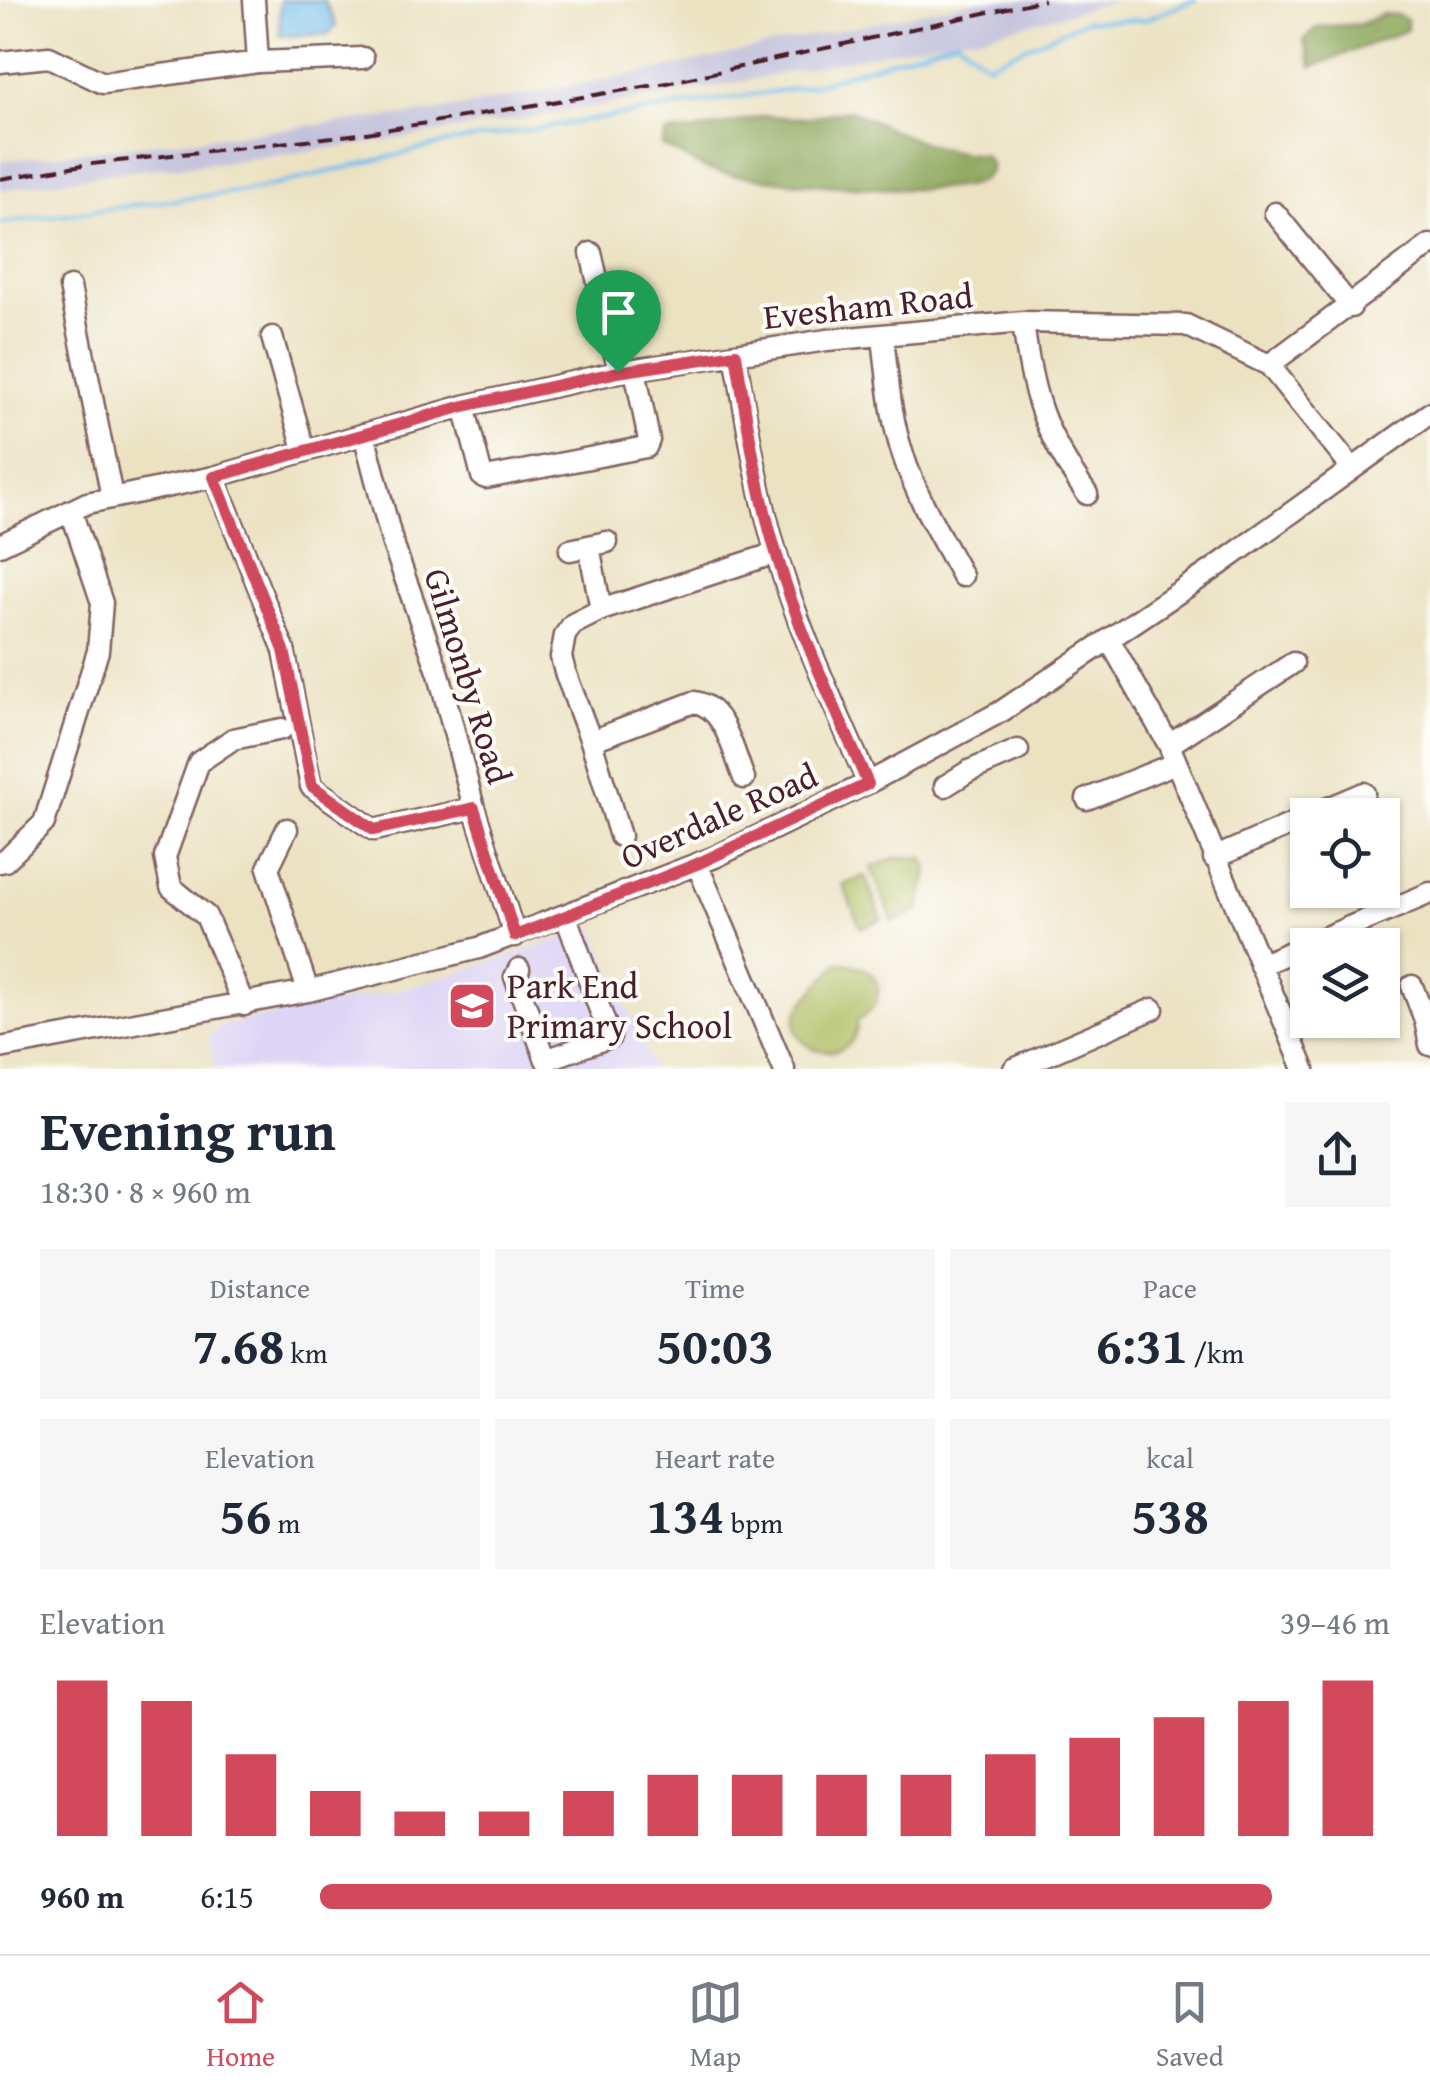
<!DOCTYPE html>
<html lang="en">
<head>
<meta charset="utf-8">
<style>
	:root { --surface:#fff; --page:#f6f6f7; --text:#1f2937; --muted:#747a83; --line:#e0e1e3; --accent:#d1495b }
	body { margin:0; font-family:"Gentium Book Plus",serif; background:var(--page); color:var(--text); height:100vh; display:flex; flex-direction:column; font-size:38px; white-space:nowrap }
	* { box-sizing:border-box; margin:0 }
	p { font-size:32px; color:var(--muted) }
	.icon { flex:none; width:55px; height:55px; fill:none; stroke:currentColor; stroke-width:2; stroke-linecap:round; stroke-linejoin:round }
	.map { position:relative; height:1069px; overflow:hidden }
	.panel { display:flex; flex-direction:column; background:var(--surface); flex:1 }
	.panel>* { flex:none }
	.buttons { position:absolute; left:1290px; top:798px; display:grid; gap:20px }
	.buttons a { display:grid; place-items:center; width:110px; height:110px; border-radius:0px; background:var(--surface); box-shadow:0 2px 8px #0004; font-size:50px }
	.pin { position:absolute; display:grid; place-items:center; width:85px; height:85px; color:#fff; margin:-102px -42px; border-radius:50% 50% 50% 0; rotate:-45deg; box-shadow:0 0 10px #0007 }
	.pin .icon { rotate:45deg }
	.round { display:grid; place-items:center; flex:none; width:105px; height:105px; border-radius:0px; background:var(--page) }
	.head { display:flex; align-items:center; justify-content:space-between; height:170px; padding:0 40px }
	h1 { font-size:55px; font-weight:700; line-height:75px }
	.metrics { display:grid; grid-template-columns:repeat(3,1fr); gap:15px; height:170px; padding:10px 40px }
	.metrics div { display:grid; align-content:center; border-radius:0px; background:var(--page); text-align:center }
	.metrics b { font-size:50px; font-weight:700 }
	.metrics small { font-size:28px; font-weight:400 }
	.metrics p { font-size:28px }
	.chart { height:280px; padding:20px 40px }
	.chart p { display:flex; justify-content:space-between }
	.chart svg { width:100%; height:180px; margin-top:10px; stroke:var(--accent); stroke-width:6 }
	ul { padding:0 40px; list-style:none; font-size:32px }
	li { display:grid; grid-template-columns:160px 120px 1fr; align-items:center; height:75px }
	li i { height:25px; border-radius:12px; background:var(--accent) }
	.dock { display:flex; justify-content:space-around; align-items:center; height:140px; border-top:2px solid var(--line); background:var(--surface); font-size:28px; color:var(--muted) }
	.dock a { display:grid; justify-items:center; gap:5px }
	.dock .selected { color:var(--accent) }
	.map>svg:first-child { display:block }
	.built { fill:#ded5f6 }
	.industrial { fill:#c3c1dc }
	.green { fill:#acbc5f; stroke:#7b6e45; stroke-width:2.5 }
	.forest { fill:#89a456; stroke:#6a6240; stroke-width:2.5 }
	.water { fill:#73beec; stroke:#5e6e8c; stroke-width:2.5 }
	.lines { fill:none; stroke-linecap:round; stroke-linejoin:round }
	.stream { stroke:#73beec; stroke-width:4 }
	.minor-casing { stroke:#826360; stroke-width:25 }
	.minor { stroke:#fff; stroke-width:20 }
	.rail { stroke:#4a1f2b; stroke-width:4; stroke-dasharray:15 8; stroke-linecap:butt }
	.route-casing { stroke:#fff; stroke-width:20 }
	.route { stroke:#d1495b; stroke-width:12 }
	.labels { text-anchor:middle; stroke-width:8; stroke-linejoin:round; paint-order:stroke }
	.street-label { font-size:35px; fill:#4a1f2b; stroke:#fdfcf7 }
	.poi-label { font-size:35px; fill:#4a1f2b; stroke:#fdfcf7; text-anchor:start }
</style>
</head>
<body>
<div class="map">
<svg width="1430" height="1069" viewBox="0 0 1430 1069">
	<rect width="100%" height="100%" fill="#fdfcf7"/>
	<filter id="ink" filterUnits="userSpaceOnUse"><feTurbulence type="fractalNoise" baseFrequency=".01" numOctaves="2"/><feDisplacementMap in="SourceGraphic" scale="20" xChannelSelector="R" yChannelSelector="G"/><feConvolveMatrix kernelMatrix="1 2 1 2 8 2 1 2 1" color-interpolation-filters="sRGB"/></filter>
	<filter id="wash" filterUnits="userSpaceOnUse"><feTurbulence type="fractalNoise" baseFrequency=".0048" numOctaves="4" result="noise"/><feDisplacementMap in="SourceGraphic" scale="40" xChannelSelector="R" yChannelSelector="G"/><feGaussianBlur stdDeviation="2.25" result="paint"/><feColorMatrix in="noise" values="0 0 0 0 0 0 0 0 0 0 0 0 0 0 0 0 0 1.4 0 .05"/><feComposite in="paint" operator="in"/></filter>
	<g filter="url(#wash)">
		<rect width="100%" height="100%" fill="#ebe2c2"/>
		<path class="built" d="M594 928 654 1069H215L209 1035 221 1026 411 987Z"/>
		<path class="industrial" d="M978 0H1120L980 36 954 38 725 85 386 141 223 162 111 173 0 190V161L432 112 662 69Z"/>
		<path class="green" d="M897 857 924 858 928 871 919 910 893 922 871 868Z
			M865 876 882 919 861 928 843 885Z
			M838 963C880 963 894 998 857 1021 860 1069 780 1055 798 1012 806 995 827 977 838 963Z"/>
		<path class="forest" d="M1382 14 1398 15 1407 20V30L1312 67 1304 40 1317 27 1361 24Z
			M851 110C893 131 937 153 984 155L990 163V172C986 175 983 179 978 182 946 199 749 181 710 170 693 165 678 152 662 146L666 133 695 131 765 116 803 118Z"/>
		<path class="water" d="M280 0H324L336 25 329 34 280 36Z"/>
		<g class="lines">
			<path class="stream" d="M0 223 258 189 452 142 809 86 957 39 987 64 1085 21 1144 20 1195 0"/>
		</g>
	</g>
	<g filter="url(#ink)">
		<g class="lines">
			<g class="minor-casing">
				<path id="minor" d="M254 0 258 62
					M0 62 49 57 103 83 258 62 363 58
					M1275 213 1351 307
					M591 253 619 372
					M70 287 112 497
					M1023 322C1032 396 1044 433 1087 494
					M272 337 304 449
					M883 338C888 377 890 417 903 455 917 498 941 537 962 576
					M735 354C747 421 757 490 777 556 800 634 836 709 868 783
					M1269 365 1430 245
					M464 406 482 476 486 478 646 447 649 440 635 370
					M364 434 392 541 439 674 474 808 515 936
					M214 477 284 650 311 786 374 830 474 808
					M0 545 87 503 214 477 464 406 619 372 735 354 827 340 1023 322 1186 325 1269 365 1351 467
					M589 546 601 610
					M570 550 607 542
					M1110 641 1169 745 1304 1069
					M591 741 694 702C725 706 733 752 744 778
					M1169 745 1293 663
					M945 786 969 771 1018 750
					M1087 799 1176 763
					M1312 815 1364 793
					M287 829 268 868 308 991
					M620 836 591 741 565 672 561 657 565 635 573 624 601 610 776 553
					M1214 858 1308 817
					M0 862 5 861 44 823 98 651 102 603 71 511
					M697 864 784 1069
					M1260 965 1430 893
					M519 969 515 977 546 1060 610 1037 566 917
					M1412 986 1425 1020 1430 1045
					M244 1005 206 916 171 887 165 857 199 762 233 739 282 729
					M0 1048 308 991 479 948 715 857 868 783 1002 711 1212 570 1430 413
					M1014 1069 1153 1009"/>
			</g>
			<use href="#minor" class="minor"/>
			<path class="rail" d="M0 179 83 165 360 134 667 83 1044 0"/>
		</g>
	</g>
	<g class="lines" filter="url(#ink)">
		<g class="route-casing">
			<path id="route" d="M736 354C747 421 757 490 777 556 800 635 836 709 868 784L697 864 515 936 474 808 374 830 312 786 284 650 214 477 464 406 618 372Z"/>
		</g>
		<use href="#route" class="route"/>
	</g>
	<defs>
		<g id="school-square" transform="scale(2.5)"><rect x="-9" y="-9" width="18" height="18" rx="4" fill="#d1495b" stroke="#fdfcf7"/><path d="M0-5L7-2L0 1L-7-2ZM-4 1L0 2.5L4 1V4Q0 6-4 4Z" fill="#fff"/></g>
	</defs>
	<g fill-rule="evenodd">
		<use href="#school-square" x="472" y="1006"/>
	</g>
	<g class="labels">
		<g class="street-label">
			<text transform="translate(868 306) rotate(-6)" y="12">Evesham Road</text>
			<text transform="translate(468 676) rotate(73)" y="12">Gilmonby Road</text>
			<text transform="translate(719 816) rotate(-24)" y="12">Overdale Road</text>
		</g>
		<g class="poi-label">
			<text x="507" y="998">Park End<tspan x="507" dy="40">Primary School</tspan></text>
		</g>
	</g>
</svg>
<div class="buttons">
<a><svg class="icon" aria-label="locate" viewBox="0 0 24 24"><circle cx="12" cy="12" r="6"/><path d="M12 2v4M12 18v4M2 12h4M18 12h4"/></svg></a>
<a><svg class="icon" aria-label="layers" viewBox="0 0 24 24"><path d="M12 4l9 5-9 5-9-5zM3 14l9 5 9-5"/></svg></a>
</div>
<div class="pin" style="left:618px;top:372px;background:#1e9e55"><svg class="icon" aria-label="arrive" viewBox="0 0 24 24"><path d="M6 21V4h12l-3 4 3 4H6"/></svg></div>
</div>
<section class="panel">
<div class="head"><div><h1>Evening run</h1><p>18:30 · 8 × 960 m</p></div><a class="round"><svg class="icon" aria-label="share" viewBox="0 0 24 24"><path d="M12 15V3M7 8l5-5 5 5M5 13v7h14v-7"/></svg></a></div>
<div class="metrics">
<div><p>Distance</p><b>7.68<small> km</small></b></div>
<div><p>Time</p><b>50:03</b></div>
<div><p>Pace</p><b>6:31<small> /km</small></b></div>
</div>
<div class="metrics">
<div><p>Elevation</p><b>56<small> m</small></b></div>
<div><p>Heart rate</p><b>134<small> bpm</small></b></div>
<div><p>kcal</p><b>538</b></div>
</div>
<div class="chart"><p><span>Elevation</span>39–46 m</p>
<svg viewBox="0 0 160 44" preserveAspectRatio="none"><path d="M5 44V6M15 44V11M25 44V24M35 44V33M45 44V38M55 44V38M65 44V33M75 44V29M85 44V29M95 44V29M105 44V29M115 44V24M125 44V20M135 44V15M145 44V11M155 44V6"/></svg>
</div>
<ul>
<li><b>960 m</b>6:15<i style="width:89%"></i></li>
</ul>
</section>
<nav class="dock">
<a class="selected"><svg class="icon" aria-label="home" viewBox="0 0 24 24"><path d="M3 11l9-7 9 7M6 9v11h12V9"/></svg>Home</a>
<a><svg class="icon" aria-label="map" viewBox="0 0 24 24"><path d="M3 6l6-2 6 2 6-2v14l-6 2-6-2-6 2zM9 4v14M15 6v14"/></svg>Map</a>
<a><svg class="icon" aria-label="saved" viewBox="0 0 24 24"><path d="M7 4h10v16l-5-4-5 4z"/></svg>Saved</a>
</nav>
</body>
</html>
